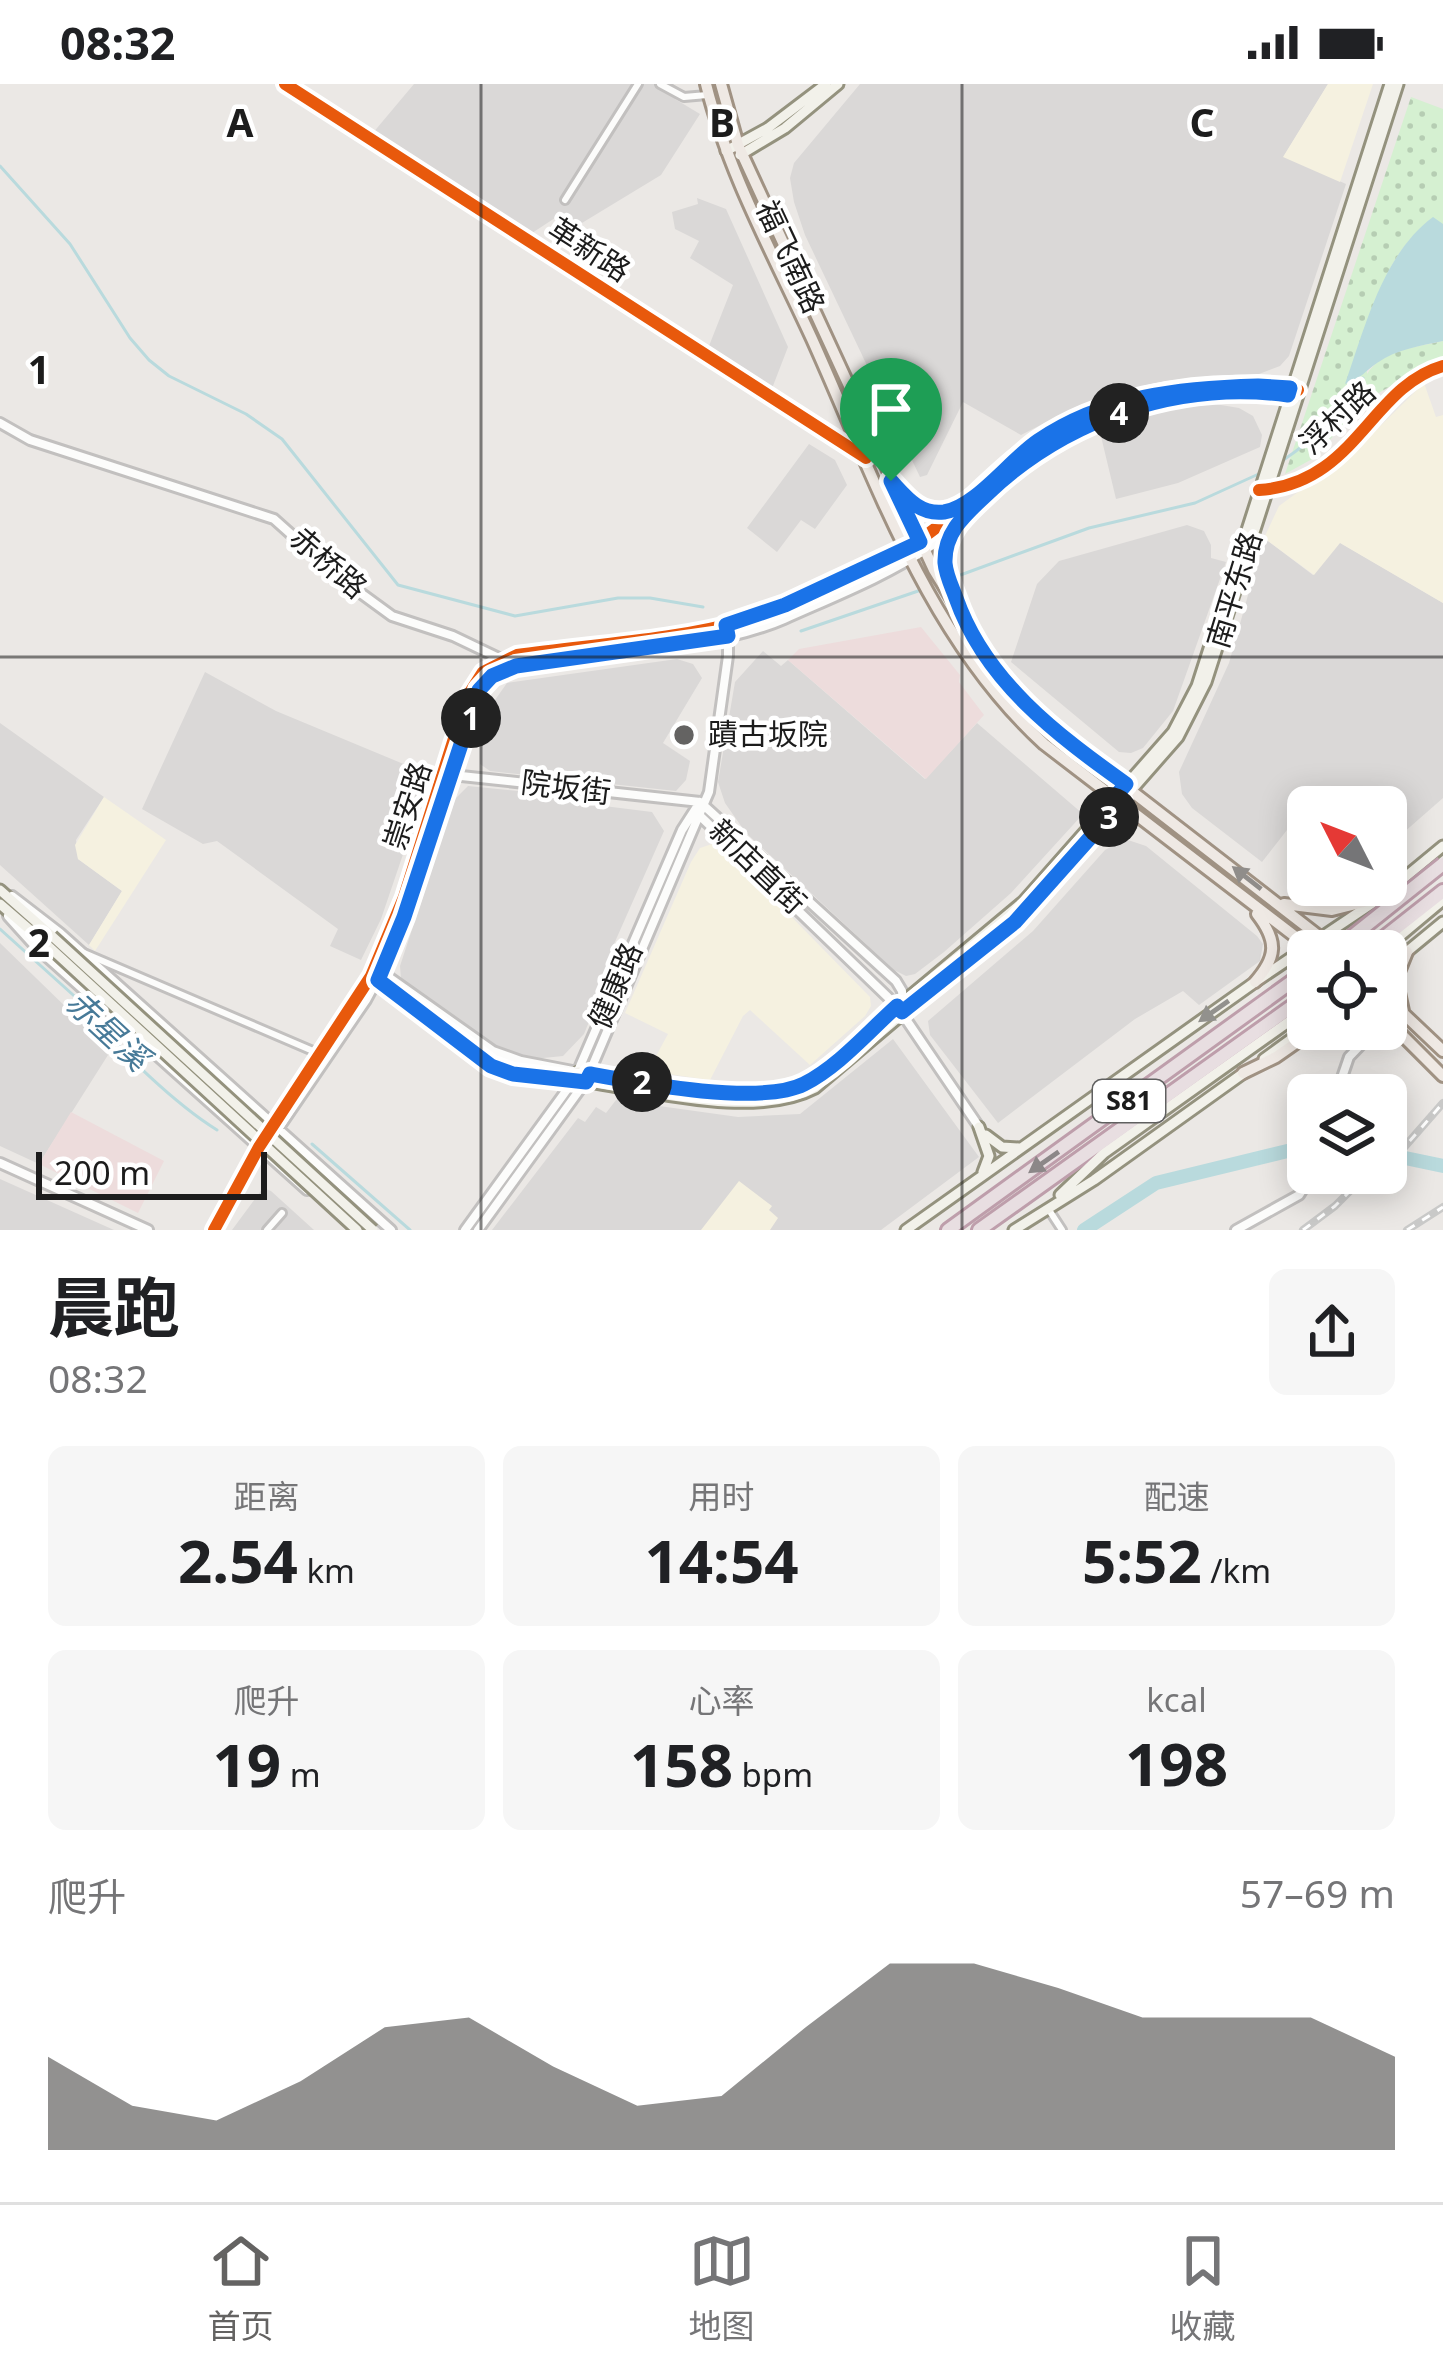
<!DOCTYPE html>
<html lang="zh">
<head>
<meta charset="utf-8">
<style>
	:root { --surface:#fff; --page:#f6f6f6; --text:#202124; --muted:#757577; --line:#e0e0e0; --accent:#646362 }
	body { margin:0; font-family:"Noto Sans","Noto Sans SC",sans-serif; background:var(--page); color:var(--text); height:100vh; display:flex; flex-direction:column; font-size:45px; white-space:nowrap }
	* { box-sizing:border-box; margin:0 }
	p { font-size:39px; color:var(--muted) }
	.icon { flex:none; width:66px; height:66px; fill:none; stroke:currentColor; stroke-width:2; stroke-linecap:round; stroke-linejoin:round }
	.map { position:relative; height:1146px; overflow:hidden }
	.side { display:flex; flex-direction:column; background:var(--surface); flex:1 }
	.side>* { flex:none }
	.needle { width:78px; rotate:312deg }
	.tools { position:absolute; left:1287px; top:702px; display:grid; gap:24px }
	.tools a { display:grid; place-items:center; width:120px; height:120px; border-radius:18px; background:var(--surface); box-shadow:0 6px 30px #0003; font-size:60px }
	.scale { position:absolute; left:36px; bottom:30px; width:231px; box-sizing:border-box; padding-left:12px; border:6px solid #1c1c1c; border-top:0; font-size:33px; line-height:42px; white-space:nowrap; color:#1c1c1c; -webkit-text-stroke:9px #fff; paint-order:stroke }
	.pin { position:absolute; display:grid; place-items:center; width:102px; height:102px; color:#fff; margin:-123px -51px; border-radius:50% 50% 50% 0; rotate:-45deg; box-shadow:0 0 12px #0007 }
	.pin .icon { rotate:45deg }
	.km { position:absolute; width:60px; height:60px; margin:-30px; border-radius:50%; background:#222; color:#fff; font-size:33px; line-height:60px; text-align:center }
	.round { display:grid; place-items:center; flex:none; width:126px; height:126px; border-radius:18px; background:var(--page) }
	.headline { display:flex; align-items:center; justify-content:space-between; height:204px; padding:0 48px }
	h1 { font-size:66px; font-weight:700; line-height:90px }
	.figures { display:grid; grid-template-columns:repeat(3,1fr); gap:18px; height:204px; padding:12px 48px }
	.figures div { display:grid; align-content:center; border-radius:18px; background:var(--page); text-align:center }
	.figures b { font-size:60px; font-weight:700 }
	.figures small { font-size:33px; font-weight:400 }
	.figures p { font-size:33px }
	.chart { height:336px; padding:24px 48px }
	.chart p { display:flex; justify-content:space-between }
	.chart svg { width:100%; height:216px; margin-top:12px; fill:var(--accent); opacity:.7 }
	.status { display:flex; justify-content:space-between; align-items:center; height:84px; padding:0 60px; background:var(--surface); direction:ltr }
	.status svg { height:33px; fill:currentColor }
	.tabs { display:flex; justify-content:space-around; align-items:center; height:168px; border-top:3px solid var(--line); background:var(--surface); font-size:33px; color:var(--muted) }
	.tabs a { display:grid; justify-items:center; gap:6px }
	.tabs .current { color:var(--accent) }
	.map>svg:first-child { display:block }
	.residential { fill:#dad8d7 }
	.commercial { fill:#eddcdc }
	.education { fill:#f5f1e0 }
	.park { fill:url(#park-dots) }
	.water { fill:#b9dadd }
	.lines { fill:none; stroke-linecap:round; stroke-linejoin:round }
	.stream { stroke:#b9dadd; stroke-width:3 }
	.river { stroke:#b9dadd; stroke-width:14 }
	.minor-casing { stroke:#c2c0bf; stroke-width:12 }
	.tertiary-casing { stroke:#c2c0bf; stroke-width:14 }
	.secondary-casing { stroke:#94927e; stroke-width:15 }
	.primary-casing { stroke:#a09283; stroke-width:16 }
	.motorway-casing { stroke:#be9eab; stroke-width:18 }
	.minor { stroke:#fcfcfb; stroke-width:6 }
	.tertiary { stroke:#fcfcfb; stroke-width:8 }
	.secondary { stroke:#f2f1ea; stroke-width:9 }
	.primary { stroke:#efe9e4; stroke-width:10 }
	.motorway { stroke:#e8dee1; stroke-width:12 }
	.rail-casing { stroke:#c9c9c8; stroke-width:8 }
	.rail { stroke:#fff; stroke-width:3; stroke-dasharray:9; stroke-linecap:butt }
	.secondary-bridge-casing { stroke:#94927e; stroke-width:15; stroke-linecap:butt }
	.motorway-bridge-casing { stroke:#be9eab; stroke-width:18; stroke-linecap:butt }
	.secondary-bridge { stroke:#f2f1ea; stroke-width:9 }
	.motorway-bridge { stroke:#e8dee1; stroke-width:12 }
	.cycleway-casing { stroke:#fff; stroke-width:20 }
	.cycleway { stroke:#e8590c; stroke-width:12 }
	.oneway { fill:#908d8a }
	.oneway2 { fill:#92918d }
	.oneway3 { fill:#8c8788 }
	.route-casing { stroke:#fff; stroke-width:24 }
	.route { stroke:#1a73e8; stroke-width:15 }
	.grid { fill:none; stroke:#1c1c1c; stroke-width:3; stroke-opacity:0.55 }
	.poi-dot { fill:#646362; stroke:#fff; stroke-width:4.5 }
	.labels { text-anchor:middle; stroke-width:9; stroke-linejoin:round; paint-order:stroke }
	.shield { fill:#fff; stroke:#606060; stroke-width:3 }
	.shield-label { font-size:27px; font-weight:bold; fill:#1c1c1c }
	.street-label { font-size:30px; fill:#1c1c1c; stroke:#fff }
	.poi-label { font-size:30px; fill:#1c1c1c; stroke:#fff; text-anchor:start }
	.water-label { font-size:33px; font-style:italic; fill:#477a98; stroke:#fff }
	.grid-label { font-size:39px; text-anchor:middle; font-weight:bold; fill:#1c1c1c; stroke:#fff; stroke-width:9; stroke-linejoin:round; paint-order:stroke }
</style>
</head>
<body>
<div class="status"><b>08:32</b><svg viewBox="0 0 49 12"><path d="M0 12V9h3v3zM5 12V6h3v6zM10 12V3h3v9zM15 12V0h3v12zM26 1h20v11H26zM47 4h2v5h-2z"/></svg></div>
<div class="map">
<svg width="1443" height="1146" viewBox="0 0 1443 1146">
	<defs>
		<pattern id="park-dots" width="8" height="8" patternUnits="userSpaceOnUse" patternTransform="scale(3)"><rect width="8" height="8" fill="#d5f0d1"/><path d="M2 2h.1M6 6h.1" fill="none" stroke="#b6cdb3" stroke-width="1.8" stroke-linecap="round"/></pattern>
	</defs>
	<rect width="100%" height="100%" fill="#ebe8e5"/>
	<path class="residential" d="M414 0H673L680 5 675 15 700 30 661 91 572 145 555 134 532 149 372 50Z
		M860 0H1328L1284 72 1346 100 1289 272 1280 282 1259 290 1175 297 1135 305 1076 323 1021 351 963 318 927 391 920 393 805 151 794 118 790 94 794 79Z
		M697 114 726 125 788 263 771 307 707 267 733 201 690 174 699 157 675 145 672 128 698 120Z
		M1215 320 1239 324 1253 332 1262 351 1260 363 1178 399 1116 415 1099 344 1164 326Z
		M809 360 835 376 847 401 815 445 801 436 777 468 747 444Z
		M1187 441 1204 447 1211 461V474L1226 478 1173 627 1143 664 1131 669 1119 668 1011 578 1037 500 1059 477Z
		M1264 454 1313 491 1339 458 1443 519V714L1386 764V723H1305L1262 778 1192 724 1182 710 1179 688 1229 579Z
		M763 567 781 582 788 576 925 695 977 639 1083 730 1011 809 944 868 915 890 906 892 894 886 746 749 725 719 718 698 735 598Z
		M677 575 693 580 702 594 663 659 690 677 686 696 676 707 490 687 480 680V665L495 616 507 599Z
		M205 588 276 627 430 691 381 835 361 876 330 862 338 845 217 757 203 760 142 725Z
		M0 639 104 713 76 756 78 775 122 807 89 861 0 781Z
		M468 702 548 710 572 718 652 728 664 747 614 860 609 874 612 882 584 950 563 972 533 975 491 962 401 895 400 882 455 715Z
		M1125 755 1146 762 1257 852 1263 860 1260 877 1199 921 1183 907 1135 935 998 1039 930 951 928 937 1033 847 1105 766Z
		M0 859 107 963 104 967 108 971 39 1080 0 1062Z
		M893 955 979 1073 881 1146H492L578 1034 585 1038 596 1023 606 1029 616 1016 738 1033 800 1030Z
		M0 1095 114 1146H0Z
		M263 1104 271 1107 314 1146H232Z"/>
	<path class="commercial" d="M921 543 960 591 959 598 984 631 926 695 788 576 799 565Z
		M71 1028 164 1077 138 1129 39 1080Z"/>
	<path class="education" d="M1328 0H1373L1340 98 1283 73Z
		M1424 299 1436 333 1443 331V519L1340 459 1314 491 1264 454 1279 422 1358 364Z
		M104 713 166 756 95 867 89 861 122 807 78 775 75 761Z
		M715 759 724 764 870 913 871 922 865 932 810 981 750 926 743 932 710 996 648 987 668 950 625 929 691 778 700 764Z
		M739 1097 772 1122 769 1126 778 1134 770 1146H701Z"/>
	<path class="park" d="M1411 13 1443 25V140L1438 141 1432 134C1384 173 1366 230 1367 290 1382 266 1417 263 1443 257V272L1363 318 1314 374 1285 390Z"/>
	<path class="water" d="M1433 133 1443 140V257C1420 262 1397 265 1377 279 1365 287 1361 295 1345 300 1365 244 1382 171 1433 133Z"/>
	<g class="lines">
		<path class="stream" d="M0 82 70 160 130 254 149 276 169 292 246 330 282 355 398 501 515 532 618 514H650L703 523
			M1282 377C1315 355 1342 328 1363 294
			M955 493 1089 444 1195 419 1263 388
			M801 547 924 505
			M0 845 92 928C114 964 180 1023 217 1046
			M312 1060 410 1146"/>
		<path class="river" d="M1386 1070 1443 1082
			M1084 1146 1156 1099 1308 1062"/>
		<g class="minor-casing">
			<path id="minor" d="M660 0 684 13 707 11
				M565 116 638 0
				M84 869 320 970
				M1049 1126 1062 1146
				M267 1146 282 1129"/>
		</g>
		<g class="tertiary-casing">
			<path id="tertiary" d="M285 0 860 370
				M0 339 30 356 274 435 340 494 392 532 453 552 501 575
				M1267 406C1352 399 1374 302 1443 282
				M452 691 700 718 896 897 902 907 903 921
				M696 728 897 922 979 1043
				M12 812 60 849 391 1146
				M8 832 36 863 307 1106
				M380 887 493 967 521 977 578 988
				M378 896 496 985 574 996
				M1336 1011 1349 973 1376 945
				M269 1058 366 916 386 879 480 606 492 592 516 582C594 571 713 566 784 535 833 513 887 492 931 462 963 439 987 407 1018 382 1091 323 1201 299 1293 312
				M0 1079 148 1146
				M214 1146 259 1063 371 892 404 813 467 613 483 588 517 571C586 561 676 556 742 537 791 523 839 498 885 476 937 452 969 411 1013 376 1090 312 1200 291 1297 306
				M465 1146 574 996 682 746 700 718
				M478 1146 586 997 691 750 709 708 728 572V549
				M1236 1146 1299 1111 1313 1089"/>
		</g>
		<g class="secondary-casing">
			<path id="secondary" d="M726 67 768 44 826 0
				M740 71 785 44 838 0
				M0 806 52 852
				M0 820 45 859
				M1382 867 1443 816
				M1386 885 1443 838
				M1264 975 1308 943
				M578 988C637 998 752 1024 807 998L1024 817 1173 648 1197 602 1390 0
				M574 996C642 1004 752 1037 815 1004L1029 823 1178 653 1206 598 1398 0
				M979 1043 989 1072 983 1088
				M986 1051 1002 1063 1019 1064
				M1060 1111 1104 1069 1308 924
				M906 1146 1255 898 1380 814 1443 762
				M1014 1146 1094 1096 1245 988"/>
		</g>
		<g class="primary-casing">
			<path id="primary" d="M706 0C728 89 774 172 812 255 875 395 928 554 1044 660L1314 867
				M721 0 738 61 934 486 996 587 1023 618 1063 654 1338 867
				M902 408 928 428 963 423
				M954 443 945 479 958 520
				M1284 820 1332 826 1380 814
				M1255 898C1277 873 1278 857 1257 830
				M1386 913 1443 967
				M1403 927 1396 895 1407 868
				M1386 935 1443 992
				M1243 989 1276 973 1316 945"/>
		</g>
		<g class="motorway-casing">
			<path id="motorway" d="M1367 867 1443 807
				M948 1146 1308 886
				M979 1146 1308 911"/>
		</g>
		<use href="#minor" class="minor"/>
		<use href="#tertiary" class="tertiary"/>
		<use href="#secondary" class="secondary"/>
		<use href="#primary" class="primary"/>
		<use href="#motorway" class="motorway"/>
		<g class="rail-casing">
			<path id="rail" d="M1386 1084 1443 1019
				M1303 1146 1335 1122 1368 1089
				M1407 1146 1443 1123"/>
		</g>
		<use href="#rail" class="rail"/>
		<g class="secondary-bridge-casing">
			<path id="secondary-bridge" d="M52 852 373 1146
				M45 859 357 1146"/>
		</g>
		<g class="motorway-bridge-casing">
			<path id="motorway-bridge" d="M1334 867 1443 780"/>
		</g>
		<use href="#secondary-bridge" class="secondary-bridge"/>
		<use href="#motorway-bridge" class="motorway-bridge"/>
		<g class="cycleway-casing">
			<path id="cycleway" d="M285 0 866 374
				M1259 406C1356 400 1370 303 1443 282
				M214 1146 259 1063 371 892 404 813 467 613 483 588 517 571C586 561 676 556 742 537 791 523 839 498 885 476 937 452 970 411 1013 375 1090 312 1202 290 1298 306"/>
		</g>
		<use href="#cycleway" class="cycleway"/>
	</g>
	<defs><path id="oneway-solid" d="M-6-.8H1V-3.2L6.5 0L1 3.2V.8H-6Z" transform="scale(3)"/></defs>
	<use class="oneway" href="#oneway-solid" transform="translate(1247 794) rotate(-142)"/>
	<use class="oneway2" href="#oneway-solid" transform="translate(1214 927) rotate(145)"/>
	<use class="oneway3" href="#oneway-solid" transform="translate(1044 1078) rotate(145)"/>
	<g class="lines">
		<g class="route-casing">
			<path id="route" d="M1258 302 1290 304 1288 311C1178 296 1065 335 986 411 965 431 944 448 945 479 946 491 952 503 956 514 985 597 1057 651 1126 700L1115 713 1122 718 1015 838 902 928 897 922C868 948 838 983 804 1000 760 1022 639 999 590 990L586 998 513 990 491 982 378 896 404 833 479 606 492 592 516 582 728 552 726 541 785 521 920 458 891 397C906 413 919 431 944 428 976 423 1010 376 1038 357 1104 312 1181 304 1258 302Z"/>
		</g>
		<use href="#route" class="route"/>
	</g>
	<path class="grid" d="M481 0V1146M962 0V1146M0 573H1443"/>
	<circle class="poi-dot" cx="684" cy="651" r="12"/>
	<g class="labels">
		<rect class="shield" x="1093" y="996" width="72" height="42" rx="9"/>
		<g class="shield-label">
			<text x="1129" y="1026">S81</text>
		</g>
		<g class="street-label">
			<text transform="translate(589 166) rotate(33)" y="10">革新路</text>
			<text transform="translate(790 173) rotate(65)" y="10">福飞南路</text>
			<text transform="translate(1338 334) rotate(-43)" y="10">浮村路</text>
			<text transform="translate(328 479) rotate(41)" y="10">赤桥路</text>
			<text transform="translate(1235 506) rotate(-73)" y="10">南平东路</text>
			<text transform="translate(566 704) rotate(7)" y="10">院坂街</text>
			<text transform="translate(408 722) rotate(-72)" y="10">崇安路</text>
			<text transform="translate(757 783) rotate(44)" y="10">新店直街</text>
			<text transform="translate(616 902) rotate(-67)" y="10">健康路</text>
		</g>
		<g class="poi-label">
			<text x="708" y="661">蹟古坂院</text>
		</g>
		<g class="water-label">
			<text transform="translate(108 946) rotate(43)" y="12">赤星溪</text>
		</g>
	</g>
	<g class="grid-label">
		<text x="240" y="53">A</text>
		<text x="722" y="53">B</text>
		<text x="1202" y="53">C</text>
		<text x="39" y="300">1</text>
		<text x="39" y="873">2</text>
	</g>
</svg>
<div class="tools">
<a><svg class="needle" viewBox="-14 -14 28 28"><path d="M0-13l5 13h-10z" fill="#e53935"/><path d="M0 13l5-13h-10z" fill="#757577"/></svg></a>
<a><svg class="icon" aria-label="locate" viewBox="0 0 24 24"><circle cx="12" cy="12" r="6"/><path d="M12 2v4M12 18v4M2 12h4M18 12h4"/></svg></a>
<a><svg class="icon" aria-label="layers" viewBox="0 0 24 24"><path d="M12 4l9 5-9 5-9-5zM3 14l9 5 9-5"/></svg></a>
</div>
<div class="scale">200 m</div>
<div class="pin" style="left:891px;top:397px;background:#1e9e55"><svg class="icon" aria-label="arrive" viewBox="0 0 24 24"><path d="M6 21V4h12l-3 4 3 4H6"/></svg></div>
<b class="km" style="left:471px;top:634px">1</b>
<b class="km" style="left:642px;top:998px">2</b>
<b class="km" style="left:1109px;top:733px">3</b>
<b class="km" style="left:1119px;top:329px">4</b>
</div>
<section class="side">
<div class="headline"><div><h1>晨跑</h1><p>08:32</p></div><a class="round"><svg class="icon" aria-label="share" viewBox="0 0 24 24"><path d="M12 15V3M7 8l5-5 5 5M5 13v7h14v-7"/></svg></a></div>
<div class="figures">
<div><p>距离</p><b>2.54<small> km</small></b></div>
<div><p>用时</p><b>14:54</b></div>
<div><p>配速</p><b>5:52<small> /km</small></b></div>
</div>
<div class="figures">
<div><p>爬升</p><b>19<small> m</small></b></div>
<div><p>心率</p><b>158<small> bpm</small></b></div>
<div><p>kcal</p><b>198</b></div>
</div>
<div class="chart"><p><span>爬升</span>57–69 m</p>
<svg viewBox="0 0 160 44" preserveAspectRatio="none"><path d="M0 44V25L10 35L20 38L30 30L40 19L50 17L60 27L70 35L80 33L90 19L100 6L110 6L120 11L130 17L140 17L150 17L160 25V44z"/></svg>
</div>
</section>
<nav class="tabs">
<a class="current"><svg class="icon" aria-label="home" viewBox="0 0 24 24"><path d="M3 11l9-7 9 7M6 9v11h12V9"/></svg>首页</a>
<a><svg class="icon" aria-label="map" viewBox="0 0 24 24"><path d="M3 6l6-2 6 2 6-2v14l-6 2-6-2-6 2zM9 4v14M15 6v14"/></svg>地图</a>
<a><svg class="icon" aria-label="saved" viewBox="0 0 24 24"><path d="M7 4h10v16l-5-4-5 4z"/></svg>收藏</a>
</nav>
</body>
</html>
